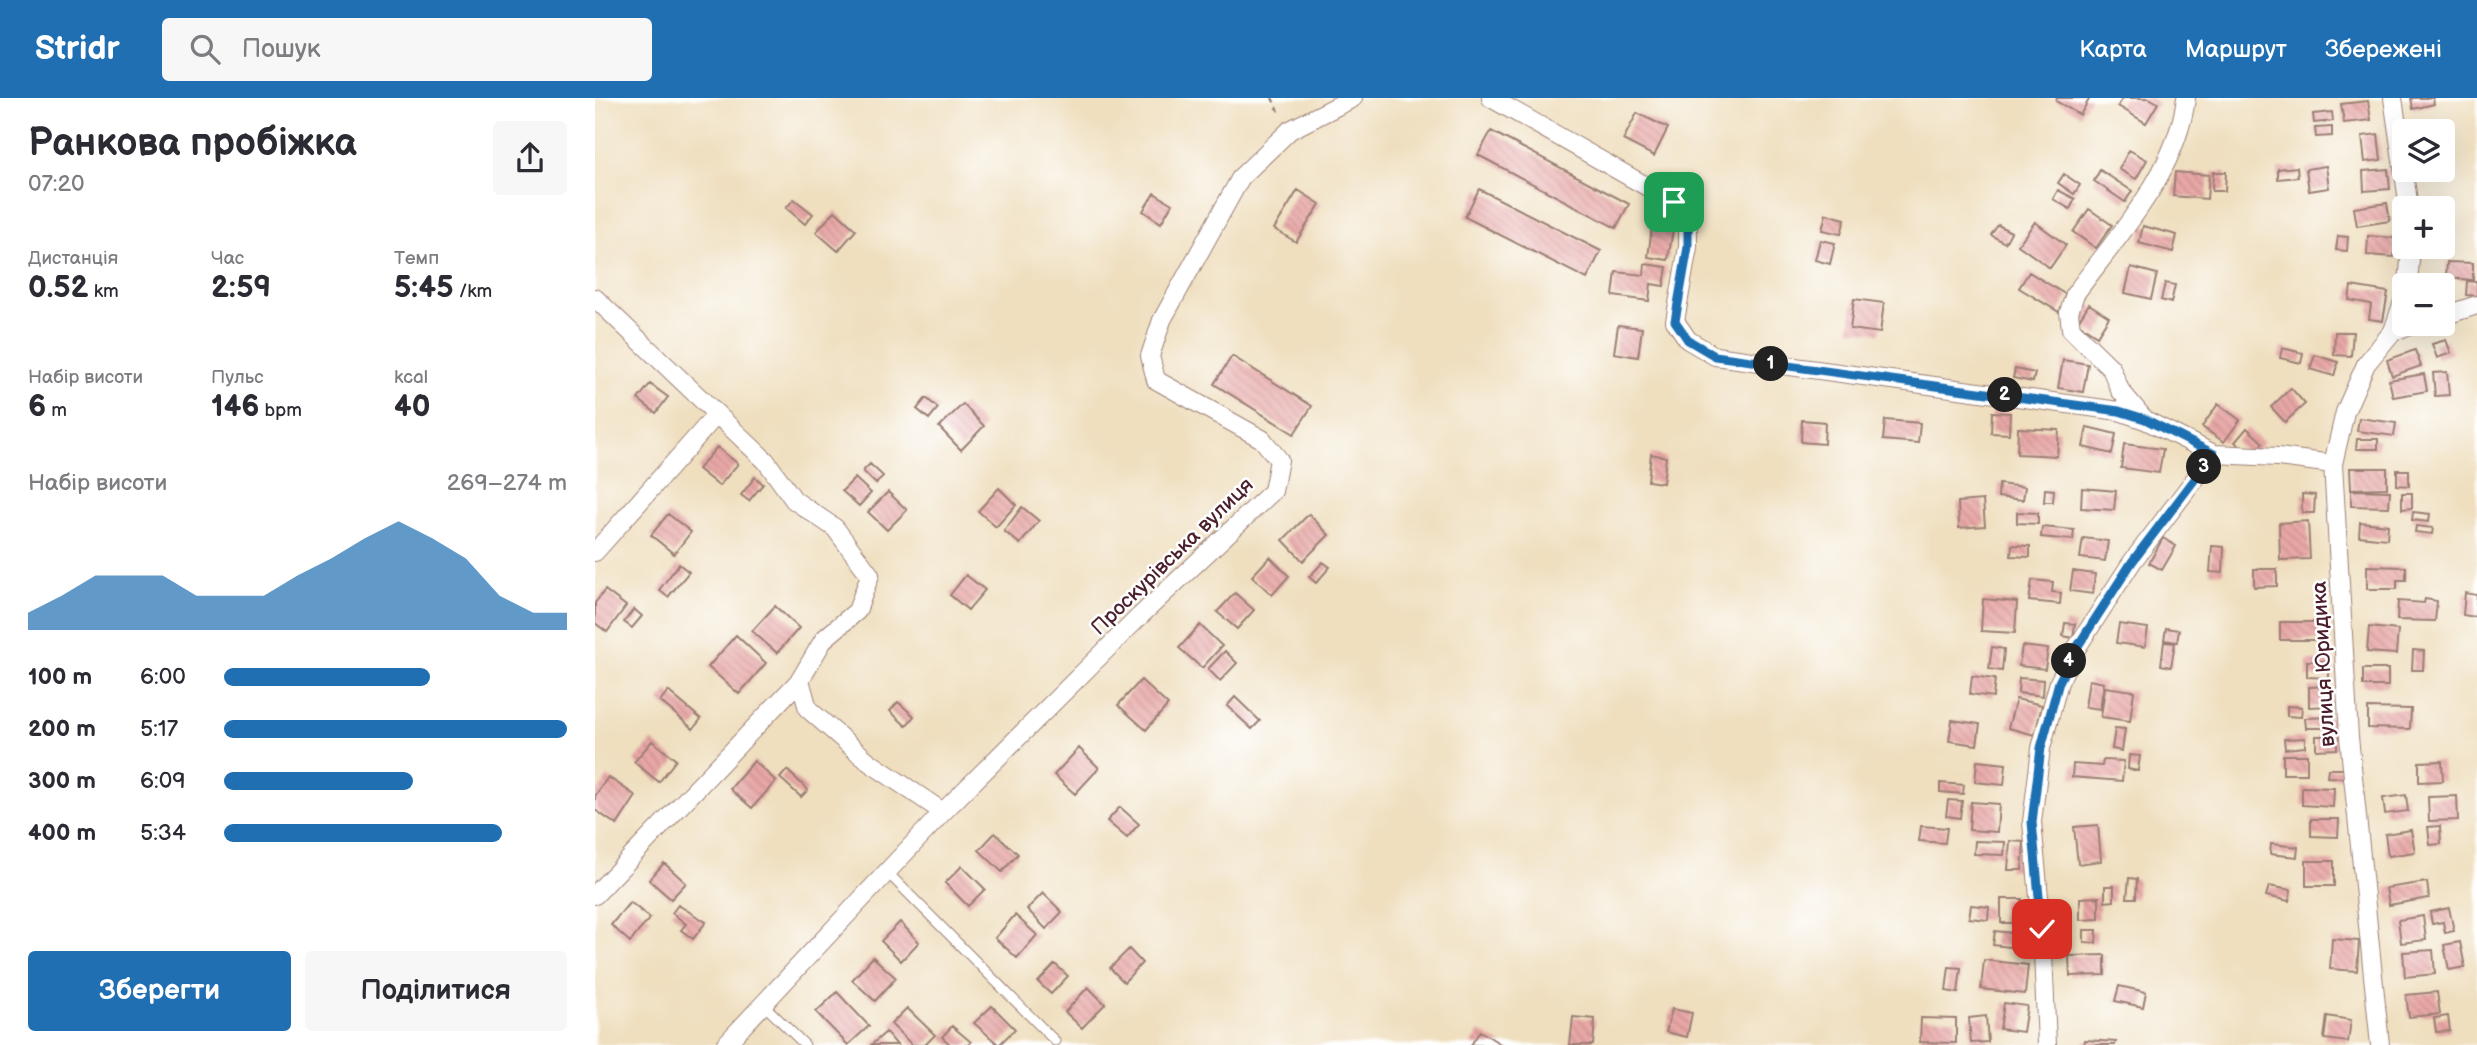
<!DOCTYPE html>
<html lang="uk">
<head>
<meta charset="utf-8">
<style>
	:root { --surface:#fff; --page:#f7f7f7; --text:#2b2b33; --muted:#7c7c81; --accent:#1f6fb2 }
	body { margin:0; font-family:"Balsamiq Sans",sans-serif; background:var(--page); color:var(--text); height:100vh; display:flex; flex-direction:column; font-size:26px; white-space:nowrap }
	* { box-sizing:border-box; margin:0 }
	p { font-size:23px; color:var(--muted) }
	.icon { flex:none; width:38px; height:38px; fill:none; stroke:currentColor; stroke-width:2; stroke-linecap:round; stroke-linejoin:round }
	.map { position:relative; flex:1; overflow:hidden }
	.panel { display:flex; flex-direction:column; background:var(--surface); width:595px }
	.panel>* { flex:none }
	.buttons { position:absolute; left:1797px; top:21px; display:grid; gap:14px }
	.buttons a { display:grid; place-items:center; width:63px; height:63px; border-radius:7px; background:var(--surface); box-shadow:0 7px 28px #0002; font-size:35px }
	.pin { position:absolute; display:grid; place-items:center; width:60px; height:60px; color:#fff; margin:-30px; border-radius:14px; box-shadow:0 4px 10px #0006 }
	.km { position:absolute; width:35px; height:35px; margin:-18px; border-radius:50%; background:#222; color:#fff; font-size:19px; line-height:35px; text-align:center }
	.round { display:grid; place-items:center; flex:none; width:74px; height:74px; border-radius:7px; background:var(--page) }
	.headline { display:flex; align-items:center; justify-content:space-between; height:119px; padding:0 28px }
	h1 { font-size:38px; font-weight:800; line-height:52px }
	.figures { display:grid; grid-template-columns:repeat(3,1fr); gap:10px; height:119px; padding:7px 28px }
	.figures div { display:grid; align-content:center }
	.figures b { font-size:30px; font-weight:800 }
	.figures small { font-size:19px; font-weight:400 }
	.figures p { font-size:19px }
	.chart { height:196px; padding:14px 28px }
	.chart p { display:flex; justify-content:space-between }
	.chart svg { width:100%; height:126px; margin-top:7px; fill:var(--accent); opacity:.7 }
	.primary-button { display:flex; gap:14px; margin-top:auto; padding:14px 28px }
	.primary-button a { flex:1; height:80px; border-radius:7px; background:var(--accent); color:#fff; font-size:28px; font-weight:800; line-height:80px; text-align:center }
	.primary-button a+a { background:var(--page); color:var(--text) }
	ul { padding:0 28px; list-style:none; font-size:23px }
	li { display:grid; grid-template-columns:112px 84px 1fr; align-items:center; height:52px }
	li i { height:18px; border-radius:9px; background:var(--accent) }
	header { display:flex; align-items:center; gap:42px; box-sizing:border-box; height:98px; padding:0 35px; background:var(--accent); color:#fff }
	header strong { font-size:33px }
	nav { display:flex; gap:38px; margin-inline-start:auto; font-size:24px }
	.search { width:490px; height:63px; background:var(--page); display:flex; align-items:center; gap:18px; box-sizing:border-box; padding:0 24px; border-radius:7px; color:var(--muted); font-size:26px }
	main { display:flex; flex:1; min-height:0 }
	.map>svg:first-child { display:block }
	.building { fill:url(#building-back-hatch) }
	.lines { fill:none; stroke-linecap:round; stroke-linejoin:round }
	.service-casing { stroke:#9c7f75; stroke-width:11 }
	.minor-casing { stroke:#9c7f75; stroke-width:20 }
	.path { stroke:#9c7f75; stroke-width:2.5; stroke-dasharray:5 5; stroke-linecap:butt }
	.service { stroke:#fff; stroke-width:9 }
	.minor { stroke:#fff; stroke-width:18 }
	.route-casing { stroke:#fff; stroke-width:14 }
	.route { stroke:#1f6fb2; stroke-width:9 }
	.labels { text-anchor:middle; stroke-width:5; stroke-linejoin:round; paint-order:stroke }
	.street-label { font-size:21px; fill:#4a1f2b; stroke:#fff }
</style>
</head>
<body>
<header>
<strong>Stridr</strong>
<div class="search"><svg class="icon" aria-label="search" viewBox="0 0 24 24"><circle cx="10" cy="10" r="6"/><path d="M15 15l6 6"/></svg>Пошук</div>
<nav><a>Карта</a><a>Маршрут</a><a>Збережені</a></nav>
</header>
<main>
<section class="panel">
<div class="headline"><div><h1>Ранкова пробіжка</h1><p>07:20</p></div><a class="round"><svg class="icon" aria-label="share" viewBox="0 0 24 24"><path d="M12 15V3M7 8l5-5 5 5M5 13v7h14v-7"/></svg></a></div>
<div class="figures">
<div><p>Дистанція</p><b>0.52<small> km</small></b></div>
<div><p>Час</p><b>2:59</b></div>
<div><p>Темп</p><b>5:45<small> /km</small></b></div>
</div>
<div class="figures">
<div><p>Набір висоти</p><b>6<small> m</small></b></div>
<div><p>Пульс</p><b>146<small> bpm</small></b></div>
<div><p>kcal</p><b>40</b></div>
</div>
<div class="chart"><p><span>Набір висоти</span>269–274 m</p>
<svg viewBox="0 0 160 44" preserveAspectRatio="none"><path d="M0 44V38L10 32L20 25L30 25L40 25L50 32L60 32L70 32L80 25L90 19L100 12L110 6L120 12L130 19L140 32L150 38L160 38V44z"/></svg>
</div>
<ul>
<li><b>100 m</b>6:00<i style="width:60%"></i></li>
<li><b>200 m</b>5:17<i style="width:100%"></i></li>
<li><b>300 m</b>6:09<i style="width:55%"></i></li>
<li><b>400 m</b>5:34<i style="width:81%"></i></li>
</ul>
<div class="primary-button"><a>Зберегти</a><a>Поділитися</a></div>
</section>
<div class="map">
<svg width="1882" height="947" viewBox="0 0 1882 947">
	<defs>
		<pattern id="building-back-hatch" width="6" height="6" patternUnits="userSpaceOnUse" patternTransform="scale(1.75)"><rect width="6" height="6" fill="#e8a7a6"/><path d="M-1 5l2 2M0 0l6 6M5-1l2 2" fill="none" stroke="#c88f8f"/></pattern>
	</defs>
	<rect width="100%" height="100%" fill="#fff"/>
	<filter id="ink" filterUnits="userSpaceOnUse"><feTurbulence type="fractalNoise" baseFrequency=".0143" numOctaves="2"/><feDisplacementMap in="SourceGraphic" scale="14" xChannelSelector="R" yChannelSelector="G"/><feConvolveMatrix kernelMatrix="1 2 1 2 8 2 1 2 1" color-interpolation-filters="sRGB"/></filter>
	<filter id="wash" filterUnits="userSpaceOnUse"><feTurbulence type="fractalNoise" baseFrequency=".00686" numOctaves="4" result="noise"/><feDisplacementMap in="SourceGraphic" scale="28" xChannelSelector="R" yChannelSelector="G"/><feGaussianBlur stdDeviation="1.57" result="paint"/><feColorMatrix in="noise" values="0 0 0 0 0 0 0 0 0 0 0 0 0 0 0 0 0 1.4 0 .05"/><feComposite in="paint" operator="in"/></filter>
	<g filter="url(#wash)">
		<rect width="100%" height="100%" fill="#efdfbf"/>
		<g id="blocks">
			<path class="building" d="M1462 0H1495L1485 17 1461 3Z
				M1528 0H1554L1563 5 1551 25 1523 8Z
				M1816 0H1838L1839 6 1818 11Z
				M1773 3 1776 22 1749 25 1746 6Z
				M1737 14 1738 23 1719 25 1718 16Z
				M1042 15 1073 30 1059 58 1028 42Z
				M1836 24 1838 33H1814L1813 28Z
				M1737 29V38L1721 39 1720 30Z
				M896 33 1034 106 1021 130 883 57Z
				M1783 36 1786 62 1770 64 1767 38Z
				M1534 52 1552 62 1541 81 1524 71Z
				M1731 68 1734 90 1714 93 1711 71Z
				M1702 69 1703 79 1683 81V71Z
				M1793 71 1795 91 1769 93 1768 73Z
				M1505 72 1537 93 1530 104 1499 83Z
				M1580 74 1614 77 1612 101 1578 98Z
				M1618 74H1631L1630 93H1617Z
				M1469 76 1485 87 1479 96 1463 85Z
				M884 91 1006 153 992 181 870 119Z
				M703 92 725 106 701 144 679 131Z
				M1463 92 1480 101 1475 111 1458 101Z
				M559 95 577 106 566 125 548 113Z
				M199 101 218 116 210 126 191 110Z
				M1792 105 1795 123 1762 128 1759 110Z
				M1494 111 1517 127 1501 150 1478 134Z
				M240 113 261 132 243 153 221 134Z
				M1231 116 1250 121 1246 136 1227 132Z
				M1440 124 1471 147 1455 170 1423 147Z
				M1403 127 1416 134 1410 145 1396 137Z
				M1548 128 1582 137 1578 154 1544 145Z
				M1057 129 1078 132 1073 162 1053 159Z
				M1743 138 1753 139 1752 153 1741 152Z
				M1773 138 1800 140 1799 159 1772 157Z
				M1225 142 1240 145 1235 166 1220 162Z
				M1852 164 1878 165V182L1851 180Z
				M1050 166 1072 169 1069 188 1056 186 1054 203 1018 198 1021 174 1049 177Z
				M1536 169 1562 176 1556 201 1530 195Z
				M1434 174 1473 198 1464 214 1424 190Z
				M1872 183 1882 184V198L1871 197Z
				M1570 185 1580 187 1576 205 1566 202Z
				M1756 188 1793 194 1788 223 1774 221 1776 206 1754 202Z
				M1259 201 1289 205 1285 235 1255 231Z
				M1494 206 1514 219 1502 238 1482 225Z
				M1023 227 1047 230 1043 259 1019 255Z
				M1740 234H1758L1756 258 1739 257Z
				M1851 242 1856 255 1842 260 1837 246Z
				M1687 250 1708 255 1706 265 1685 260Z
				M1820 252 1826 268 1797 278 1792 262Z
				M1720 257 1743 264 1739 278 1715 271Z
				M637 258 717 308 699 336 619 286Z
				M1468 262 1493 266 1488 294 1463 290Z
				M1420 271 1440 275 1438 284 1418 280Z
				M1852 274 1854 297 1840 298 1838 275Z
				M1829 276 1832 293 1798 299 1794 282Z
				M55 286 73 299 61 315 43 301Z
				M1696 290 1710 306 1690 324 1676 309Z
				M331 300 343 310 334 321 322 311Z
				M368 306 389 328 366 352 344 329Z
				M1623 306 1645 322 1629 344 1607 329Z
				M1397 314 1415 315 1414 336 1396 335Z
				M1764 320 1801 325 1799 338 1762 333Z
				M1207 322 1230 324 1229 346 1206 344Z
				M1290 322 1325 325 1323 345 1288 342Z
				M1492 329 1521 336 1517 356 1488 349Z
				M1423 330 1464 332 1462 358 1422 356Z
				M1652 330 1668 345 1656 359 1640 344Z
				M1762 341H1783V351H1761Z
				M1529 346 1568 351 1564 375 1526 370Z
				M122 349 143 366 124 388 103 371Z
				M1056 356 1071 359 1068 385 1053 383Z
				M275 366 288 378 281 386 268 373Z
				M1755 370H1792V390L1756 391Z
				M1802 372H1814V388L1802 387Z
				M160 379 168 386 154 403 146 397Z
				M260 380 276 395 264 408 247 393Z
				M1404 386 1430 389 1428 402 1403 399Z
				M404 390 421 407 401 429 383 413Z
				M1487 390 1521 393 1519 412 1486 410Z
				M1450 391 1459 392 1458 404H1449Z
				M1756 392 1795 393 1794 409 1756 408Z
				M293 394 312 412 292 432 273 414Z
				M1807 395H1817V410L1807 411Z
				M1707 396 1720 397 1719 415H1707Z
				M1388 402 1390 428 1364 430 1363 404Z
				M427 409 444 423 425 446 409 433Z
				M1422 414 1443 415V426L1422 425Z
				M1818 414 1835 416 1834 424 1817 422Z
				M73 416 96 434 79 456 56 437Z
				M714 416 734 437 708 463 688 442Z
				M1713 423 1715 461 1685 462 1684 425Z
				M1765 424 1793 427 1792 441 1764 438Z
				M1821 428 1838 430 1837 436 1820 434Z
				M1447 429 1479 432 1478 442 1446 439Z
				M1488 440 1513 443 1510 463 1485 460Z
				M1568 440 1581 448 1567 472 1554 465Z
				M1417 447 1435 448V459L1416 458Z
				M1617 448 1629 449 1628 475 1615 474Z
				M675 459 694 478 677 497 657 478Z
				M728 464 735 469 721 485 714 479Z
				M84 466 94 474 73 499 64 492Z
				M1772 468 1811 469V482H1802V491H1772Z
				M1659 471H1682V488L1659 489Z
				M1478 473 1500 476 1498 496 1475 493Z
				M371 477 390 492 373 512 355 497Z
				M1437 482 1458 484 1457 494 1466 495 1465 506 1434 503Z
				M10 492 31 508 12 534 0 525V505Z
				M640 495 659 512 642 531 622 514Z
				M1870 495 1882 497 1880 519 1868 517Z
				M1388 501 1422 504 1420 535 1386 533Z
				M1830 501 1842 503 1840 523 1802 522 1803 503 1829 505Z
				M180 508 204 530 182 555 157 533Z
				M39 511 47 518 37 530 29 524Z
				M1685 524H1731V542H1685Z
				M1470 525 1480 526 1478 540 1468 538Z
				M1524 526 1553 530 1550 549 1521 545Z
				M605 527 627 548 607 570 584 550Z
				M1774 529 1803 532 1801 556 1772 554Z
				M1571 530 1584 532 1582 544 1569 542Z
				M141 537 171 565 144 596 113 569Z
				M1569 544 1580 545 1576 569 1566 567Z
				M1427 548 1453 551 1450 571 1424 568Z
				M1397 549 1409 551 1407 573 1394 571Z
				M1818 552 1829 553 1828 572H1817Z
				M630 553 642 565 625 583 613 571Z
				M1712 563H1734V580L1712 579Z
				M1768 571H1793V588H1768Z
				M1377 578 1400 581 1398 599 1375 596Z
				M1424 580 1449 582 1448 598 1423 595Z
				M546 582 573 607 551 632 523 607Z
				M1494 582 1509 585 1505 611 1490 609Z
				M1735 588 1736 608 1714 609V589Z
				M1510 589 1539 593 1535 623 1506 619Z
				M73 593 106 621 98 631 65 603Z
				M640 599 665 623 657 631 632 608Z
				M1421 601 1447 607 1440 637 1413 630Z
				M303 604 319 618 311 628 295 613Z
				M1692 608 1707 609 1706 619 1692 618Z
				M1773 610 1816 611 1815 631 1773 630Z
				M1739 619V630H1711L1710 620Z
				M1357 622 1385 626 1382 647 1354 643Z
				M1520 630 1530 631 1527 653 1517 651Z
				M1721 638H1742V651L1721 652Z
				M1710 640V649L1690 651 1689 641Z
				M57 643 81 662 64 684 39 664Z
				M484 650 504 670 480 696 459 677Z
				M1534 657 1545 658 1543 673 1533 671Z
				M1688 657H1712V676H1688Z
				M1508 662 1529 663 1527 683 1477 679 1478 666 1507 668Z
				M159 663 181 683 157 710 135 691Z
				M1382 663 1411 666 1409 687 1380 684Z
				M1847 663 1848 683 1824 684V664Z
				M1733 671H1750V680L1732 679Z
				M192 672 213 692 206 699 185 680Z
				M13 679 41 698 22 727 0 712V698Z
				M1345 685 1369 687 1368 696 1345 694Z
				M1707 689 1739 690 1738 709 1707 707Z
				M1811 697 1813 713 1790 716 1788 700Z
				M1862 698 1863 722 1834 723 1833 699Z
				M1353 702 1367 703 1365 720 1351 718Z
				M1376 704 1404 706 1402 734 1374 732Z
				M525 709 544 726 532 740 512 723Z
				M1716 721H1744L1743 739 1716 738Z
				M1503 727 1506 763 1483 766 1479 729Z
				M1326 728 1352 730 1350 745 1324 743Z
				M1845 728 1846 746 1835 747 1833 729Z
				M1816 732 1820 754 1793 758 1790 736Z
				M400 735 423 756 407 774 384 752Z
				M1380 743 1410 744 1409 757 1379 756Z
				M1415 743 1429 744 1427 772H1413Z
				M1676 746 1703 749 1702 759 1675 756Z
				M1711 763H1739V788H1711Z
				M69 765 91 785 76 801 54 782Z
				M367 768 390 791 373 808 350 785Z
				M1534 780 1542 781 1541 800H1532Z
				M1832 784 1834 800 1794 807 1791 790Z
				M1510 788H1519V803L1510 804Z
				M1674 788 1696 792 1694 803 1671 798Z
				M448 795 467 814 451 831 432 811Z
				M1504 799V821L1485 822V800Z
				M1406 801H1427V825H1406Z
				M35 804 55 820 35 844 16 827Z
				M83 807 111 824 98 841 86 832 91 826 77 815Z
				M1376 807 1394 809 1393 822 1374 820Z
				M1854 810 1859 833 1850 835 1848 824 1837 826 1835 814Z
				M420 817 442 837 422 860 400 840Z
				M1828 818 1831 842 1806 845 1803 822Z
				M305 824 324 844 306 863 286 843Z
				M1489 832H1502L1501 845 1489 844Z
				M1400 833 1426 836 1424 850 1398 847Z
				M1737 841 1764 843 1762 873 1735 871Z
				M1865 844 1870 869 1854 872 1849 847Z
				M534 851 547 865 529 884 515 870Z
				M1838 852 1840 876 1810 879 1808 854Z
				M1510 857V877L1475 878 1474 858Z
				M278 859 301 880 280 903 257 882Z
				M1389 862 1433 867 1430 896 1386 891Z
				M460 866 473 878 456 896 443 884Z
				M1354 869 1366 870 1363 895 1351 893Z
				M1524 888 1551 894 1548 909 1520 903Z
				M493 889 510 906 487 930 470 914Z
				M242 894 274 928 253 947 221 914Z
				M1842 894 1845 916 1814 919 1811 897Z
				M1409 905 1432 908 1428 934 1405 931Z
				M397 908 420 931 404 947 379 925Z
				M312 910 340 937 330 947H317L296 926Z
				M1077 911 1097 915 1092 939 1071 934Z
				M1391 918 1393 944 1376 945 1374 920Z
				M1732 918 1756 922 1753 944 1729 941Z
				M1853 918 1855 933 1841 934 1839 920Z
				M978 919 1000 921 998 947H975Z
				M1326 920 1361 921V945L1325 944Z
				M357 928 376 944 373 947H356L347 939Z
				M885 933 907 947H876Z
				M291 934 302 947H276Z
				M1490 942 1521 944 1520 947H1489Z"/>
		</g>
	</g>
	<g filter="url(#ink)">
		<use href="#blocks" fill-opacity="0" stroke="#9c7f75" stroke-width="2"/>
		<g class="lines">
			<g class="service-casing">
				<path id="service" d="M292 774 460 943
					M168 906 210 947"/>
			</g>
			<g class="minor-casing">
				<path id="minor" d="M896 0 1079 104 1093 118V149L1080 223 1093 242 1120 258 1524 313 1550 322 1619 356
					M1798 0 1814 110
					M1813 187 1816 149
					M0 200 171 363 199 402 240 430 275 477 262 513 229 541 205 582 213 611 274 664 348 714
					M1848 218 1882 207
					M1798 233 1821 226
					M1550 322 1525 292 1516 270 1476 231 1474 214 1480 196C1523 137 1582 75 1591 0
					M0 454 122 316
					M0 797 205 582
					M130 947 348 714 545 518 678 393 684 362 667 341 561 282 555 258 567 222 646 79 695 32 758 0
					M1452 947 1447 831 1437 724 1446 650 1464 584 1479 554 1537 464 1619 356 1683 359 1738 366
					M1785 947 1754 639 1738 366 1750 314 1771 266 1798 233 1810 198"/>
			</g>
			<path class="path" d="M677 0 686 17"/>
			<use href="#service" class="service"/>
			<use href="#minor" class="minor"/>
		</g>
	</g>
	<g class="lines" filter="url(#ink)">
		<g class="route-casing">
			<path id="route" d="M1079 104 1093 118V149L1080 223 1093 242 1120 258 1524 313 1550 321 1619 356 1537 464 1479 554 1464 584 1446 650 1437 724 1447 831"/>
		</g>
		<use href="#route" class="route"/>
	</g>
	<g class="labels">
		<g class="street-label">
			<text transform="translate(577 458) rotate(-44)" y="7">Проскурівська вулиця</text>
			<text transform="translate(1728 566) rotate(-93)" y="7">вулиця Юридика</text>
		</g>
	</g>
</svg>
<div class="buttons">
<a><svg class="icon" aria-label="layers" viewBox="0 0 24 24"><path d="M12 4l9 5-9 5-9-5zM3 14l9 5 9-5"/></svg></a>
<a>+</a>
<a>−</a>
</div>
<div class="pin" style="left:1079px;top:104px;background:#1e9e55"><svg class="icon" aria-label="arrive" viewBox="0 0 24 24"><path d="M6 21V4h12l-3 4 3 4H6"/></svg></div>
<div class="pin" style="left:1447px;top:831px;background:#d93025"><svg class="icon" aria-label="check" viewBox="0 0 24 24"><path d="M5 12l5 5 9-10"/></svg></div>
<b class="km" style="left:1176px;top:266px">1</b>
<b class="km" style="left:1410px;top:297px">2</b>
<b class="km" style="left:1609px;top:369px">3</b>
<b class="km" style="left:1474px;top:563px">4</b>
</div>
</main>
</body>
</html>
